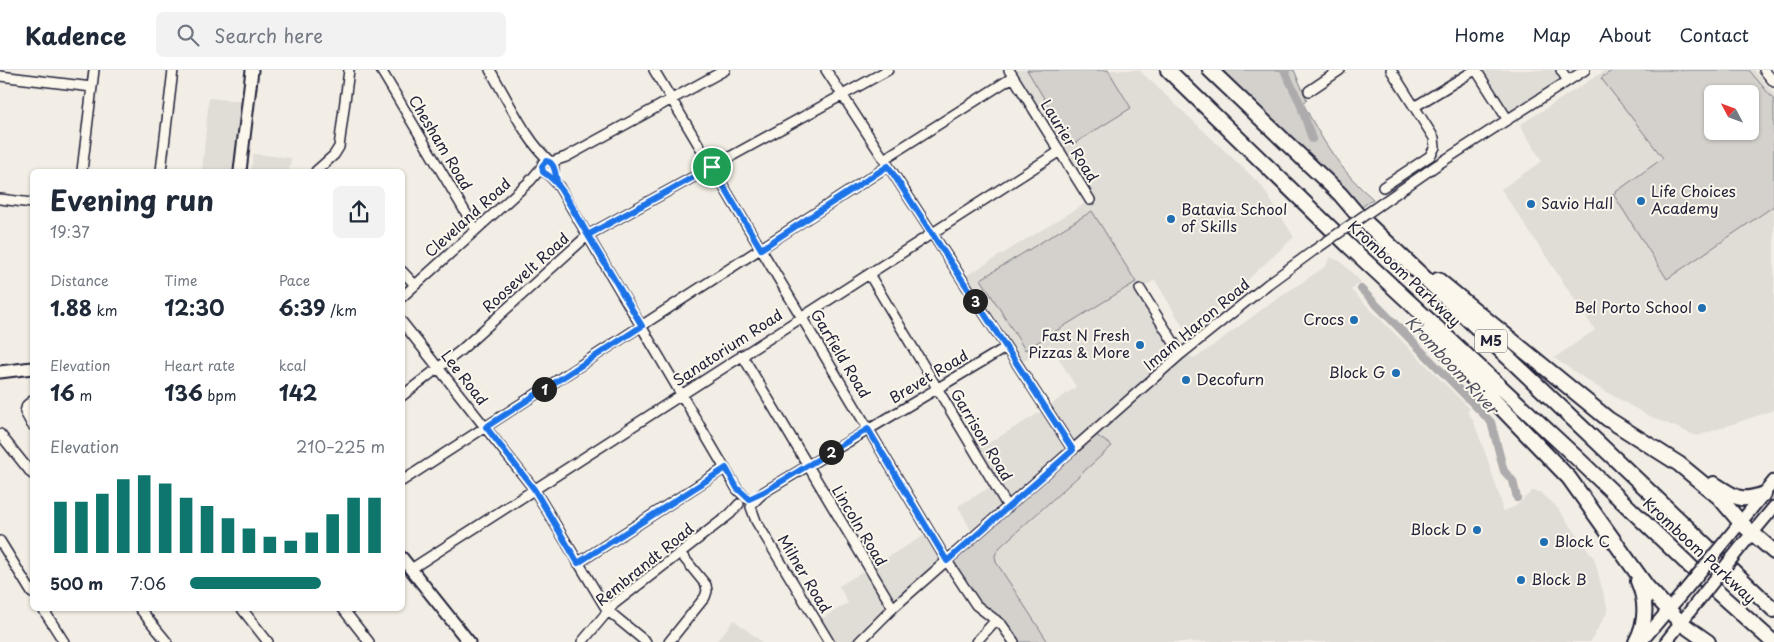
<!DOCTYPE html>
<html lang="en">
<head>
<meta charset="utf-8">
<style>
	:root { --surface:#fff; --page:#f2f2f3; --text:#1f2937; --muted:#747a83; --line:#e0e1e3; --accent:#0f766e }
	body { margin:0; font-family:"Playpen Sans",sans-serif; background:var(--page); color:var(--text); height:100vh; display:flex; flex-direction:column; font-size:19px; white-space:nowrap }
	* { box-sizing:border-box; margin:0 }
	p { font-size:16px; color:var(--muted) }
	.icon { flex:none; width:28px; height:28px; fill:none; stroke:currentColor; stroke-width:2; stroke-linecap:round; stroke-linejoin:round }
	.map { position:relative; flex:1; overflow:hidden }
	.side { position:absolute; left:30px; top:99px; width:375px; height:442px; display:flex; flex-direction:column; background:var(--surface); border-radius:8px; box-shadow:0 1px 4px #0004 }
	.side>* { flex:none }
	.needle { width:32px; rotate:311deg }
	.fabs { position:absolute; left:1704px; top:15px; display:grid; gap:10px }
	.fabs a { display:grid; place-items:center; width:55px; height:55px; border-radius:8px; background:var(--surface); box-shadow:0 1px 4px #0004; font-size:25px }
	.pin { position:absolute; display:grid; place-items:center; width:42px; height:42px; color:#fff; margin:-21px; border:2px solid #fff; border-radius:50%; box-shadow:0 1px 5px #0007 }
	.km { position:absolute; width:25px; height:25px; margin:-12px; border-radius:50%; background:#222; color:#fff; font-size:14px; line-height:25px; text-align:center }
	.round { display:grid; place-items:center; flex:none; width:52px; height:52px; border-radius:8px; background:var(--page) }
	.summary { display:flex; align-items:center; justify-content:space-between; height:85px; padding:0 20px }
	h1 { font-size:28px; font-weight:700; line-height:38px }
	.metrics { display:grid; grid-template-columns:repeat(3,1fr); gap:8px; height:85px; padding:5px 20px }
	.metrics div { display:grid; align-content:center }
	.metrics b { font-size:21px; font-weight:700 }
	.metrics small { font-size:14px; font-weight:400 }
	.metrics p { font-size:14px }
	.chart { height:140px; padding:10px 20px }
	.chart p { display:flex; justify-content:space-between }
	.chart svg { width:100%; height:90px; margin-top:5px; stroke:var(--accent); stroke-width:6 }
	ul { padding:0 20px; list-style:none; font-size:16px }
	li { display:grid; grid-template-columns:80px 60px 1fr; align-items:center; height:38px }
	li i { height:12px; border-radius:6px; background:var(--accent) }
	header { display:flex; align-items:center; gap:30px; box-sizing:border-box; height:70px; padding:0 25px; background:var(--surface); border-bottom:1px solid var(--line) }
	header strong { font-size:24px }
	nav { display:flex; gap:28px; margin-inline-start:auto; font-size:18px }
	.search { width:350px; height:45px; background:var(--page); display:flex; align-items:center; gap:12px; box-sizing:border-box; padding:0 18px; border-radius:8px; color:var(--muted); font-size:19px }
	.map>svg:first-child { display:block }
	.built { fill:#e0dcd6; fill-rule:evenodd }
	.green { fill:#d4d1cc; stroke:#7b7a84; fill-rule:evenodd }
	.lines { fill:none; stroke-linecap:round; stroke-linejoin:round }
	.canal { stroke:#aeabad; stroke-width:8 }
	.minor-casing { stroke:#22223b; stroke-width:12 }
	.major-casing { stroke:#22223b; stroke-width:15 }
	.highway-casing { stroke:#22223b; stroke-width:18 }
	.minor { stroke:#fbf7ec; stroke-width:9 }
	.major { stroke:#fbf7ec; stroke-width:11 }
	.highway { stroke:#fbf7ec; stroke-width:14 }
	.minor-bridge-casing { stroke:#22223b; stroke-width:12; stroke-linecap:butt }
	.major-bridge-casing { stroke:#22223b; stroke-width:15; stroke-linecap:butt }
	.minor-bridge { stroke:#fbf7ec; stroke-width:9 }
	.major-bridge { stroke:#fbf7ec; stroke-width:11 }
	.route-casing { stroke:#fff; stroke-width:10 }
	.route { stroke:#1a73e8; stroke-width:6 }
	.poi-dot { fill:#1f6fb2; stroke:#fbf7ec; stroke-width:2 }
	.labels { text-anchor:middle; stroke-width:4; stroke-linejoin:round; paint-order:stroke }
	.shield { fill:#fbf7ec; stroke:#636270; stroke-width:1 }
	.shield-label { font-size:14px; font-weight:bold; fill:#22223b }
	.street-label { font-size:15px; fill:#22223b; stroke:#fbf7ec }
	.poi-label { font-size:15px; fill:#22223b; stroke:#fbf7ec; text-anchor:start }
	.water-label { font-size:16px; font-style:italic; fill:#535263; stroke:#fbf7ec }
</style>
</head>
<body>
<header>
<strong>Kadence</strong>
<div class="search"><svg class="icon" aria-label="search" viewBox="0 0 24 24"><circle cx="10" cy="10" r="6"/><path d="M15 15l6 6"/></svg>Search here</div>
<nav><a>Home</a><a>Map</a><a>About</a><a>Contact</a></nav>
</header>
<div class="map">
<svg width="1774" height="572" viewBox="0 0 1774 572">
	<rect width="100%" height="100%" fill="#f2eee5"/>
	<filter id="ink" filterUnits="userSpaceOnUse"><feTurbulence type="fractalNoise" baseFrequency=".02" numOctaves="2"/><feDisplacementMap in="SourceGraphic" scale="10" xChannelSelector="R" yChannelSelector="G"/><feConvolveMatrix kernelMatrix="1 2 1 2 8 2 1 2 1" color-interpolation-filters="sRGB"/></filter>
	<g filter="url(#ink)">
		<path class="built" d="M1015 0H1139L1261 115 1294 167 1188 265 1155 210 1141 219 1181 284 1196 288 1264 238 1326 196 1330 187 1340 191 1361 212 1351 220 1470 339 1467 342 1473 350 1486 385 1501 431 1502 441 1515 437 1532 421 1540 422 1555 435 1594 488 1608 541 1590 572H1048L996 492 995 485 1000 477 1112 376 974 466 958 436 994 415 975 381 1039 343 1076 317 1050 274 1022 292 966 206 1094 128Z
			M1476 0H1585L1508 50Z
			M1606 0H1754L1774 24V340L1697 366 1647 345 1598 317 1554 288 1595 260 1501 119 1542 91 1520 55ZM1712 24H1750V61H1712Z
			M209 28 249 32 240 101H202Z
			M253 84 291 88 289 101H251Z
			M930 462 947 491 859 572H829L816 552 848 533 839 516Z
			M734 550 762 572H716Z"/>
		<path class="green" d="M1027 0H1108L1131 38 1072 75Z
			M1217 0H1294L1307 30 1303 33C1321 69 1342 103 1373 129L1362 137Z
			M1613 0H1749L1774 30V136L1667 209 1613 124 1663 88 1601 8ZM1712 24H1750V61H1712Z
			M1092 141 1136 212 1025 280 981 209Z
			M1093 363 1112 376 1000 477 995 485 996 492 1048 572H1014L982 540 947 491Z"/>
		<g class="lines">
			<path class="canal" d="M1284 0 1300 33 1312 69
				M1361 219 1491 352 1504 401 1513 411 1517 428"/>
			<g class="minor-casing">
				<path id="minor" d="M381 0 476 160
					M490 0C508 30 527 73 553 94L554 100 548 104 544 102 542 97 543 93 548 91
					M654 0 947 491 976 535 1002 555 1014 572
					M826 0 1073 380
					M1009 0 1090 130
					M1476 0 1508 50
					M1561 0 1568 11
					M1764 0 1774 12
					M0 6 92 17
					M1309 21 1340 0
					M1414 37 1475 0
					M1496 57 1585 0
					M884 89 1013 7
					M551 92 566 87 725 0
					M82 101 94 0
					M161 101 173 0
					M316 101 334 85 339 77 349 0
					M548 104 558 115 737 419 746 428
					M1383 117 1430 86 1435 77 1434 68 1391 0
					M0 129 32 133
					M402 201 415 215
					M869 204 1008 437
					M1140 219 1181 284
					M402 227 530 111 542 97
					M402 252 534 419 607 540 646 572
					M742 285 893 538
					M402 326 460 281 588 165 888 0
					M32 331 27 335 25 342 32 355
					M0 364 32 404
					M402 411 888 96
					M752 434 764 422 1005 278
					M751 437 756 451 829 572
					M0 471 32 523
					M578 493 725 398
					M411 499 1060 81
					M43 539 64 572
					M140 539 167 572
					M242 539 268 572
					M343 539 369 572
					M582 572 614 534 730 444 739 434
					M669 572 705 527 707 521 706 515 680 483
					M859 572 893 538 1181 284 1268 214 1313 181
					M976 572 996 550"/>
			</g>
			<g class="major-casing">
				<path id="major" d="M240 101 252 0
					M0 302 32 298
					M1727 469 1774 411
					M1740 478 1774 437
					M402 488 469 572
					M1641 572 1687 518
					M1666 572 1697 532"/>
			</g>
			<g class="highway-casing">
				<path id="highway" d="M1168 0 1349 176 1578 389 1715 520 1773 572
					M1210 0 1340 124 1357 144 1413 197 1774 540
					M1438 210 1608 349 1679 394 1719 427 1741 453 1774 482
					M1428 262 1569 408 1647 517 1681 553 1708 572
					M1714 414C1736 427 1738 433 1764 424
					M1636 572C1647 552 1647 532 1638 511"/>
			</g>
			<use href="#minor" class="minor"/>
			<use href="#major" class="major"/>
			<use href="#highway" class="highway"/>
			<g class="minor-bridge-casing">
				<path id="minor-bridge" d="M1313 181 1437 95 1496 57"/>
			</g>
			<g class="major-bridge-casing">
				<path id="major-bridge" d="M1687 518 1727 469
					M1697 532 1740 478"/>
			</g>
			<use href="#minor-bridge" class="minor-bridge"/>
			<use href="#major-bridge" class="major-bridge"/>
		</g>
	</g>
	<g class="lines" filter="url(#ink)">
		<g class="route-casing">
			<path id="route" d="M712 97 588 165C576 145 563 113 543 102L542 96 546 91C556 92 555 106 558 115L642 256 486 357 534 419 578 493 726 398 737 418 749 429 764 422 868 359 947 491 1073 380 888 96 761 179 712 97"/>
		</g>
		<use href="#route" class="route"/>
	</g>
	<g class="poi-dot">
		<circle cx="1641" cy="131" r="5"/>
		<circle cx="1531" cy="134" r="5"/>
		<circle cx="1171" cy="149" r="5"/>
		<circle cx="1702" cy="238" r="5"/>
		<circle cx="1354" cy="250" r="5"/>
		<circle cx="1140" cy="275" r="5"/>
		<circle cx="1396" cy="303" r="5"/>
		<circle cx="1186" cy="310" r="5"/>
		<circle cx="1477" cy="460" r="5"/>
		<circle cx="1544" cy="472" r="5"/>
		<circle cx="1521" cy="510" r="5"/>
	</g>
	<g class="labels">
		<rect class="shield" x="1475" y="259.5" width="32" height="23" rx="4"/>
		<g class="shield-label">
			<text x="1491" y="276">M5</text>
		</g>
		<g class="street-label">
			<text transform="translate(1069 71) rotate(58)" y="5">Laurier Road</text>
			<text transform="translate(440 73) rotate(59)" y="5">Chesham Road</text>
			<text transform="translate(468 148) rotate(-42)" y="5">Cleveland Road</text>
			<text transform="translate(526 203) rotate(-42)" y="5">Roosevelt Road</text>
			<text transform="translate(1404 204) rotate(43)" y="5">Kromboom Parkway</text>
			<text transform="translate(1197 255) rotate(-40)" y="5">Imam Haron Road</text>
			<text transform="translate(728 278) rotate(-33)" y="5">Sanatorium Road</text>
			<text transform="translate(840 284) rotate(59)" y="5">Garfield Road</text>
			<text transform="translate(929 307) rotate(-31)" y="5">Brevet Road</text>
			<text transform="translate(464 308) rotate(52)" y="5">Lee Road</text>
			<text transform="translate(981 365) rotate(59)" y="5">Garrison Road</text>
			<text transform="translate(859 456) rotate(59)" y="5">Lincoln Road</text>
			<text transform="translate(1699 481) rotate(43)" y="5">Kromboom Parkway</text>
			<text transform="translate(645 495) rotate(-39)" y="5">Rembrandt Road</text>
			<text transform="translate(804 504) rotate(59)" y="5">Milner Road</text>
		</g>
		<g class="poi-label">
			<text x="1651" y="127">Life Choices<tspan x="1651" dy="17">Academy</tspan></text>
			<text x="1541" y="139">Savio Hall</text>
			<text x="1181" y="145">Batavia School<tspan x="1181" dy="17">of Skills</tspan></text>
			<text x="1692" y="243" text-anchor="end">Bel Porto School</text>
			<text x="1344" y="255" text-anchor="end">Crocs</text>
			<text x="1130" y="271" text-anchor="end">Fast N Fresh<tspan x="1130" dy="17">Pizzas &amp; More</tspan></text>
			<text x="1386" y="308" text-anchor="end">Block G</text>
			<text x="1196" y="315">Decofurn</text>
			<text x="1467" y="465" text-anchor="end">Block D</text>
			<text x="1554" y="477">Block C</text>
			<text x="1531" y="515">Block B</text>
		</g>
		<g class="water-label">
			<text transform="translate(1452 295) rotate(47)" y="6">Kromboom River</text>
		</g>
	</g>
</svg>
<div class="fabs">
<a><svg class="needle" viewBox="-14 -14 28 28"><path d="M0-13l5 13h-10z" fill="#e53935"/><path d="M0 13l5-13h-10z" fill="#747a83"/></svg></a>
</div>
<div class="pin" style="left:712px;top:97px;background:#1e9e55"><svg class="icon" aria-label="arrive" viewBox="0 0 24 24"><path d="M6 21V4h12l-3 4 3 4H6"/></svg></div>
<b class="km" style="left:544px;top:319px">1</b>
<b class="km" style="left:831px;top:382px">2</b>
<b class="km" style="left:975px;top:231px">3</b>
<section class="side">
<div class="summary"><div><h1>Evening run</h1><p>19:37</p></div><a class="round"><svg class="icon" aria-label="share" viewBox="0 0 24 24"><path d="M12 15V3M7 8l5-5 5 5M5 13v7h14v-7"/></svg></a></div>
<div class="metrics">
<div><p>Distance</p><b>1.88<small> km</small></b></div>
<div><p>Time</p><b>12:30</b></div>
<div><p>Pace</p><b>6:39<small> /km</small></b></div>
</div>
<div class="metrics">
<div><p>Elevation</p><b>16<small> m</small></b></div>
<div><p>Heart rate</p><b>136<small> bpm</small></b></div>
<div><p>kcal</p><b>142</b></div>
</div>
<div class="chart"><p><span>Elevation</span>210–225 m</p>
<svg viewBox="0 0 160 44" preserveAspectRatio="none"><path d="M5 44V19M15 44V19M25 44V15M35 44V8M45 44V6M55 44V10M65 44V17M75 44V21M85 44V27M95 44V32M105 44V36M115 44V38M125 44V34M135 44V25M145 44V17M155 44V17"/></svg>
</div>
<ul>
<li><b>500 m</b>7:06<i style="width:67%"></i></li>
</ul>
</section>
</div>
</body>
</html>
